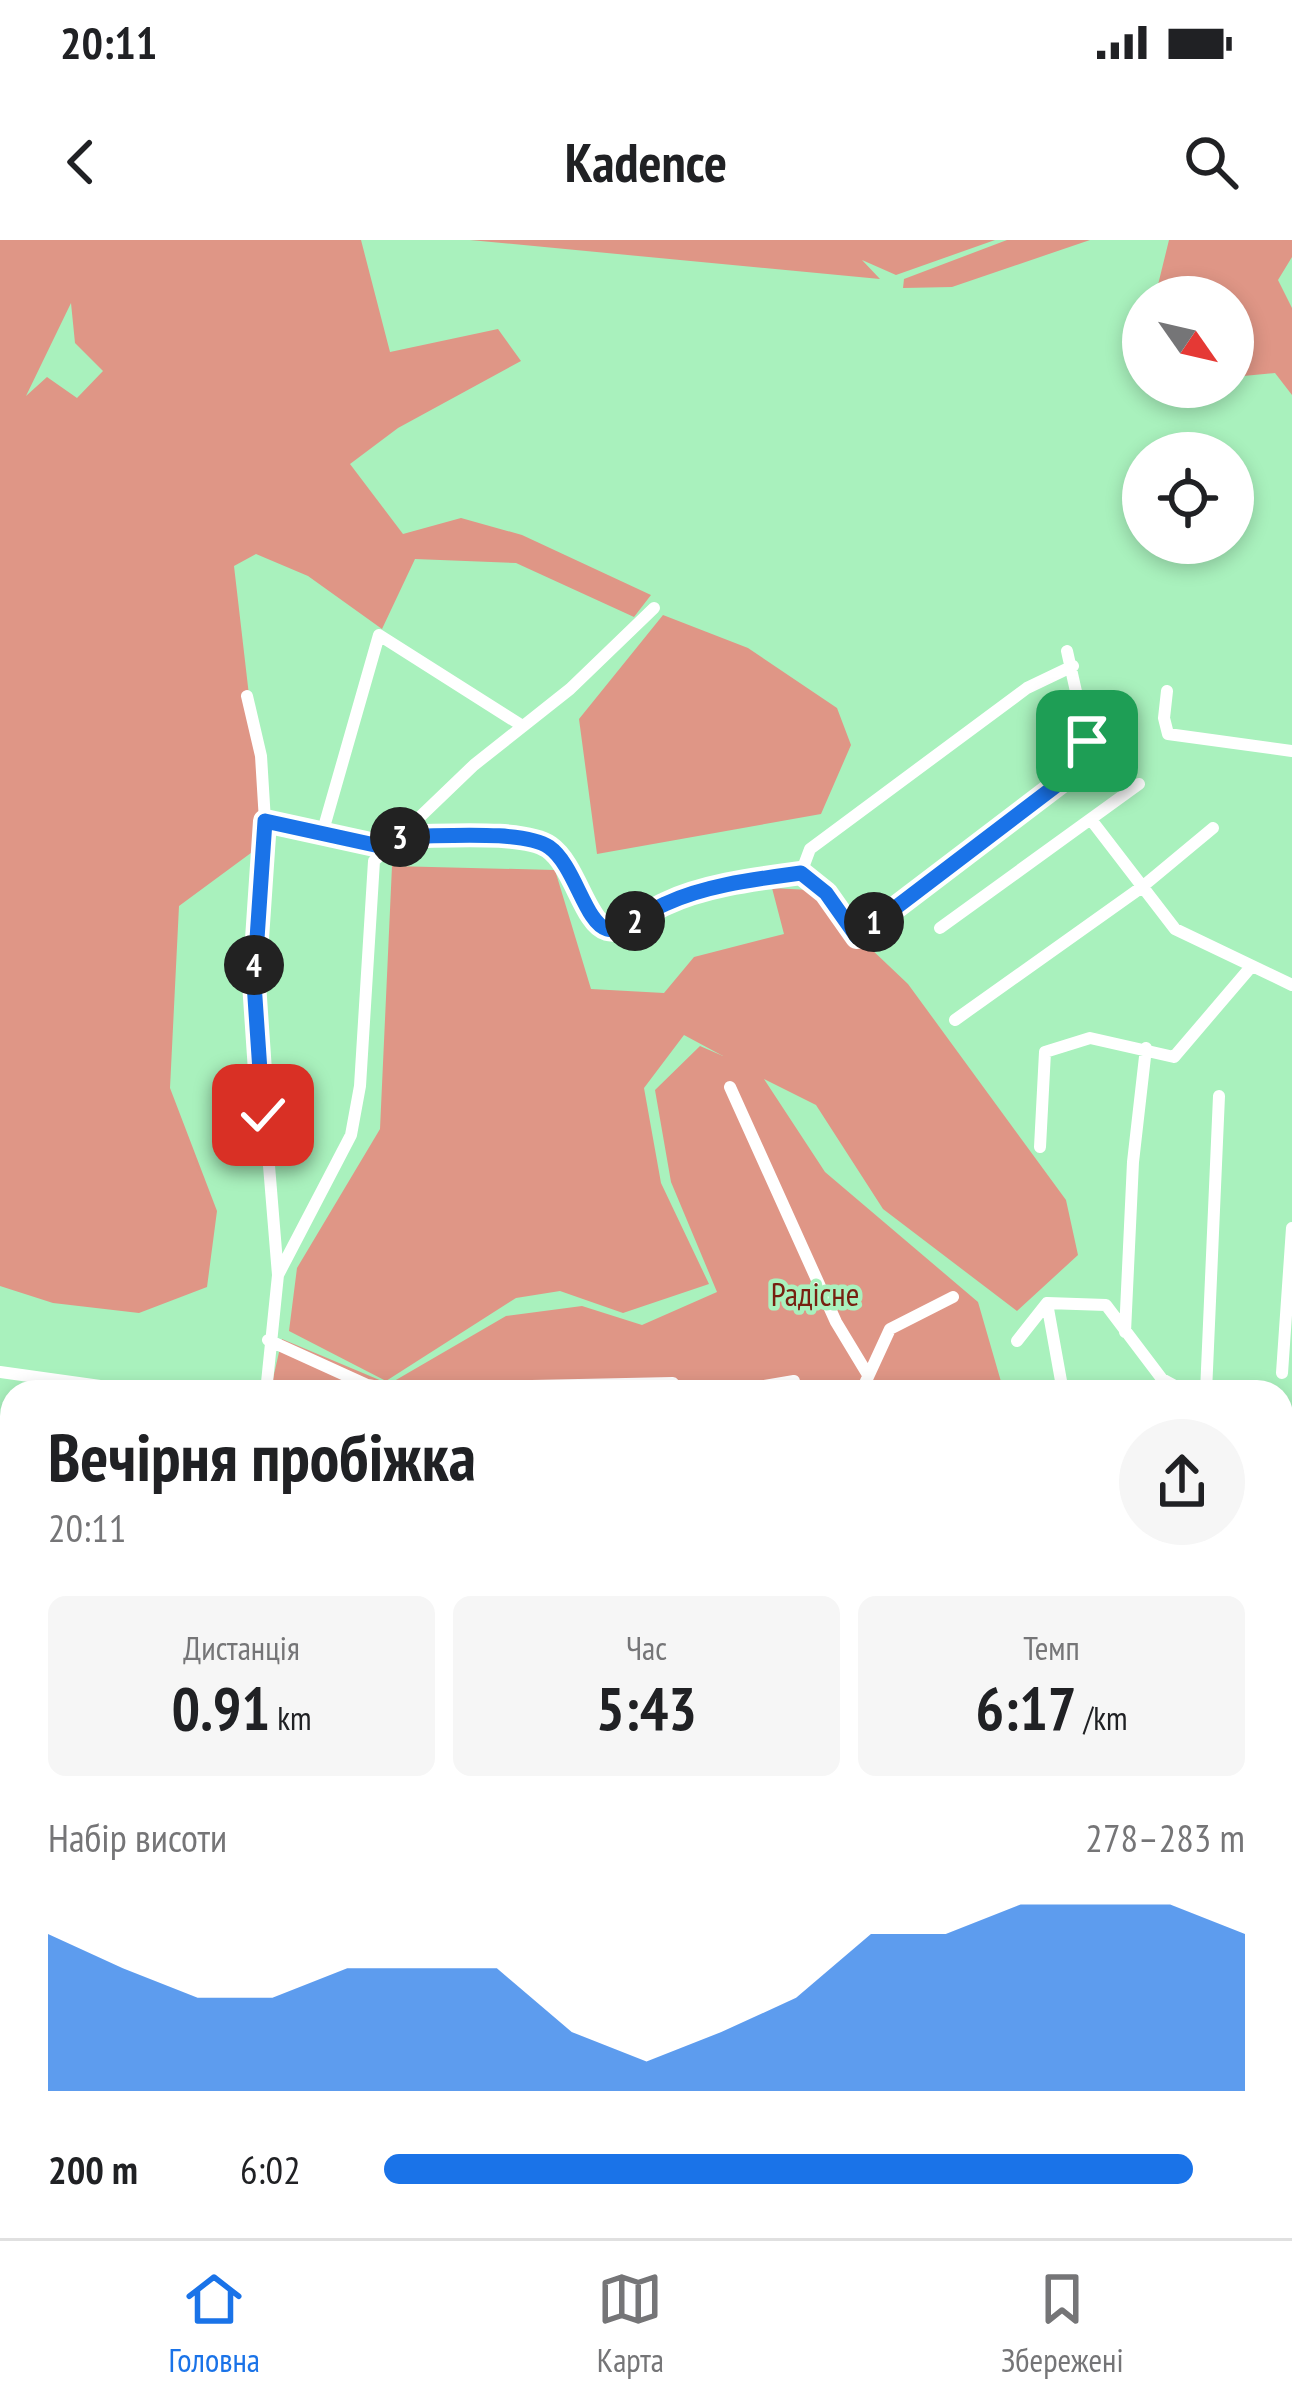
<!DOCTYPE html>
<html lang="uk">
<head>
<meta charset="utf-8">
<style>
	:root { --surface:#fff; --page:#f6f6f6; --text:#202124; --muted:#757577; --line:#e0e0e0; --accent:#1a73e8 }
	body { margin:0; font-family:"PT Sans Narrow",sans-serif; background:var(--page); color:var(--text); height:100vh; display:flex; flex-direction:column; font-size:45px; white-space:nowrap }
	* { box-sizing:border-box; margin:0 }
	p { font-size:39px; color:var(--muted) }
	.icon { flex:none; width:66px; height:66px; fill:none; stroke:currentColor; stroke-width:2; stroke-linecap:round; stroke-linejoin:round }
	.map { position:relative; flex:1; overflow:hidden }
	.side { position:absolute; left:0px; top:1140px; width:1293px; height:858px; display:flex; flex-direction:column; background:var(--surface); border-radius:36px 36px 0 0; box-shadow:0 6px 18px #0003 }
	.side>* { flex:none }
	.needle { width:78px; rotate:124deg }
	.buttons { position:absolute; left:1122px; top:36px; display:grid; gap:24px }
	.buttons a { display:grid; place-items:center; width:132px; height:132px; border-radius:50%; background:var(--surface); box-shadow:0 6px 18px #0003; font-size:60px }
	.pin { position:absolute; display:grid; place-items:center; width:102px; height:102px; color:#fff; margin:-51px; border-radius:24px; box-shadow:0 6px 18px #0006 }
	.km { position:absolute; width:60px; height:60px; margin:-30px; border-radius:50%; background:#222; color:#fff; font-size:33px; line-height:60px; text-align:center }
	.round { display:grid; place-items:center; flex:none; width:126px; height:126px; border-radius:63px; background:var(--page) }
	.headline { display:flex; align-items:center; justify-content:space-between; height:204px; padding:0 48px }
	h1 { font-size:66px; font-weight:700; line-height:90px }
	.metrics { display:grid; grid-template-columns:repeat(3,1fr); gap:18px; height:204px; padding:12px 48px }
	.metrics div { display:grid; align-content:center; border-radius:18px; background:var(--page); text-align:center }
	.metrics b { font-size:60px; font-weight:700 }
	.metrics small { font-size:33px; font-weight:400 }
	.metrics p { font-size:33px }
	.chart { height:336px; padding:24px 48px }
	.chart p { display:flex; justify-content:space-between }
	.chart svg { width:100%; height:216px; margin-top:12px; fill:var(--accent); opacity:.7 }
	ul { padding:0 48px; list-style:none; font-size:39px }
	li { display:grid; grid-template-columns:192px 144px 1fr; align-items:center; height:90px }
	li i { height:30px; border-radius:15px; background:var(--accent) }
	.status { display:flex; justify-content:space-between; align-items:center; height:84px; padding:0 60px; background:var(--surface); direction:ltr }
	.status svg { height:33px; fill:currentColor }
	header { display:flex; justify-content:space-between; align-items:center; height:156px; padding:0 48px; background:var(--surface); font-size:54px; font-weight:700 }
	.menu { display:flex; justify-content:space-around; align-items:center; height:168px; border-top:3px solid var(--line); background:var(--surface); font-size:33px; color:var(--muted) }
	.menu a { display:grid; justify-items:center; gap:6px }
	.menu .active { color:var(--accent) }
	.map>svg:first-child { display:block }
	.green { fill:#df9686; fill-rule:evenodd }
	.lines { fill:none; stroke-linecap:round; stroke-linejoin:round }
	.minor { stroke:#fff; stroke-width:12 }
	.route-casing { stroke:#fff; stroke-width:24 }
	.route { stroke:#1a73e8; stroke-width:15 }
	.labels { text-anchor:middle; stroke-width:9; stroke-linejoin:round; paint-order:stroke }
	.park-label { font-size:33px; fill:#762010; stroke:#a9f1bd }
</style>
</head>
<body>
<div class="status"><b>20:11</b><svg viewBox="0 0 49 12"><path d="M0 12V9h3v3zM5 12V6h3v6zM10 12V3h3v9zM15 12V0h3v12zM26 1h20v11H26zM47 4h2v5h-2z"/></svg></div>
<header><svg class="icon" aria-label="back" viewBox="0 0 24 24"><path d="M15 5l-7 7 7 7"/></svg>Kadence<svg class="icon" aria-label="search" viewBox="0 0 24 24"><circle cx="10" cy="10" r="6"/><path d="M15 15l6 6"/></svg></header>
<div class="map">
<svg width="1292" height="1998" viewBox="0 0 1292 1998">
	<rect width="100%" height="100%" fill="#a9f1bd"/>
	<path class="green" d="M0 0H361L390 112 498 89 521 121 398 188 350 224 403 294 461 278 522 295 651 355 634 377 516 323 415 319 382 389 308 336 256 314 234 326 266 602 179 666 170 848 217 971 207 1047 139 1073 53 1063 0 1046ZM71 63 75 103 103 131 77 158 47 137 26 156Z
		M470 0H995L896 35 862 20 880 39Z
		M1007 0H1090L952 47 903 48 904 39Z
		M1169 0H1292V17L1278 40 1292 68V155L1275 133 1233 137V57H1155Z
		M663 375 748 408 837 468 851 505 821 574 597 614 579 479Z
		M392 626 555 630 591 749 664 753 694 717 784 694 772 648 809 650 908 744 1066 960 1078 1015 1017 1071 883 969 816 865 764 839 825 932 978 1062 1004 1152H270L282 1099 389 1144 506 1076 582 1066 642 1085 717 1052 671 942 655 850 700 806 723 816 684 795 644 848 661 943 709 1044 623 1073 560 1051 516 1058 386 1141 289 1091 297 1028 380 889Z
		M0 1679H12V1822L0 1813Z"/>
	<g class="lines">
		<path class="minor" d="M1167 451 1164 478 1168 494 1292 511
			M247 456 261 516 265 581 254 743 278 1035 266 1152
			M265 581 384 607
			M1092 581 1175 689 1292 745
			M322 594 379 395 521 485
			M402 596C452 598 537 582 571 628 586 649 585 675 609 690L627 687 684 655 801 633 826 653 857 697 1080 525 1087 501 1067 411
			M801 633 810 609 1027 448 1073 426
			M940 688 1139 544
			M955 780 1142 647 1213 588
			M730 847 836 1082 868 1135
			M1040 907 1045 812 1090 798 1174 817 1250 728
			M278 1035 351 895 360 846 374 621 474 525 570 449 654 368
			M1047 1063 1063 1152
			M1125 1092 1133 922 1146 808
			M268 1100 367 1145 392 1149 673 1143 679 1152
			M1017 1101 1047 1063 1106 1065 1162 1139 1186 1152
			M0 1132 143 1152
			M1282 1133 1292 988
			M729 1152 794 1141
			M861 1152 890 1089 953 1057
			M1206 1152 1219 856
			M1281 1179 1292 1186
			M0 1277 12 1278
			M0 1503 12 1502
			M1281 1559 1292 1550
			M1281 1752 1292 1754
			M0 1974 12 1980
			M23 1986 44 1998
			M1259 1986 1272 1997 1292 1996"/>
	</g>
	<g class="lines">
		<g class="route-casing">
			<path id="route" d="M263 875 254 743 265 581 384 607 402 596C436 597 523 589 549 607 575 625 585 683 607 689 626 694 648 671 665 664 705 645 757 639 801 633L826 653 857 697 1062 541 1085 517 1087 501"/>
		</g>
		<use href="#route" class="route"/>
	</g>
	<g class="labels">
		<g class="park-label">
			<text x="815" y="1066">Радісне</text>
		</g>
	</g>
</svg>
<div class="buttons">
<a><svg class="needle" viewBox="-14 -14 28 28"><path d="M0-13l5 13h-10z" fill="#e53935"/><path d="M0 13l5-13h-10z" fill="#757577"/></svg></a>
<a><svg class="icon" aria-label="locate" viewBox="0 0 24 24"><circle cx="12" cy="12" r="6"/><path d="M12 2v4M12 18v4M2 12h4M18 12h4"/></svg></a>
</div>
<div class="pin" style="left:1087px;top:501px;background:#1e9e55"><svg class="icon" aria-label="arrive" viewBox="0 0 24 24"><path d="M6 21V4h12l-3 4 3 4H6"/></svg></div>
<div class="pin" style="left:263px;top:875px;background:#d93025"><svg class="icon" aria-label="check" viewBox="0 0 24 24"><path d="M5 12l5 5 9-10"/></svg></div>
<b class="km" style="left:874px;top:682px">1</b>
<b class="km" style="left:635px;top:681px">2</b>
<b class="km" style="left:400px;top:597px">3</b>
<b class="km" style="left:254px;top:725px">4</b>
<section class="side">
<div class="headline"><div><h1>Вечірня пробіжка</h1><p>20:11</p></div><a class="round"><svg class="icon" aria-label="share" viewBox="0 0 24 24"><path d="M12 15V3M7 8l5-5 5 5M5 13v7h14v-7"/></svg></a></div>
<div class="metrics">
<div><p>Дистанція</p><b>0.91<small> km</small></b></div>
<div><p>Час</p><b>5:43</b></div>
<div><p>Темп</p><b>6:17<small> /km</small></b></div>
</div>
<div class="chart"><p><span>Набір висоти</span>278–283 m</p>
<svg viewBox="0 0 160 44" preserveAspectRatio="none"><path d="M0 44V12L10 19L20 25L30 25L40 19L50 19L60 19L70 32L80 38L90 32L100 25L110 12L120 12L130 6L140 6L150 6L160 12V44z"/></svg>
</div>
<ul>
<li><b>200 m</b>6:02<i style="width:94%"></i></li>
</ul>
</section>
</div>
<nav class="menu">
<a class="active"><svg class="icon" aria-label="home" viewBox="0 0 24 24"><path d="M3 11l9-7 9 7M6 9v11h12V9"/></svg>Головна</a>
<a><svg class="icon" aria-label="map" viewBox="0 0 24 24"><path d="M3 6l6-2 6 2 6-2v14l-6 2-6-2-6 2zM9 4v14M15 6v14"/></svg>Карта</a>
<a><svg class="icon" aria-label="saved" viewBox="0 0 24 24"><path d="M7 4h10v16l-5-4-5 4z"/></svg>Збережені</a>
</nav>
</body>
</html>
